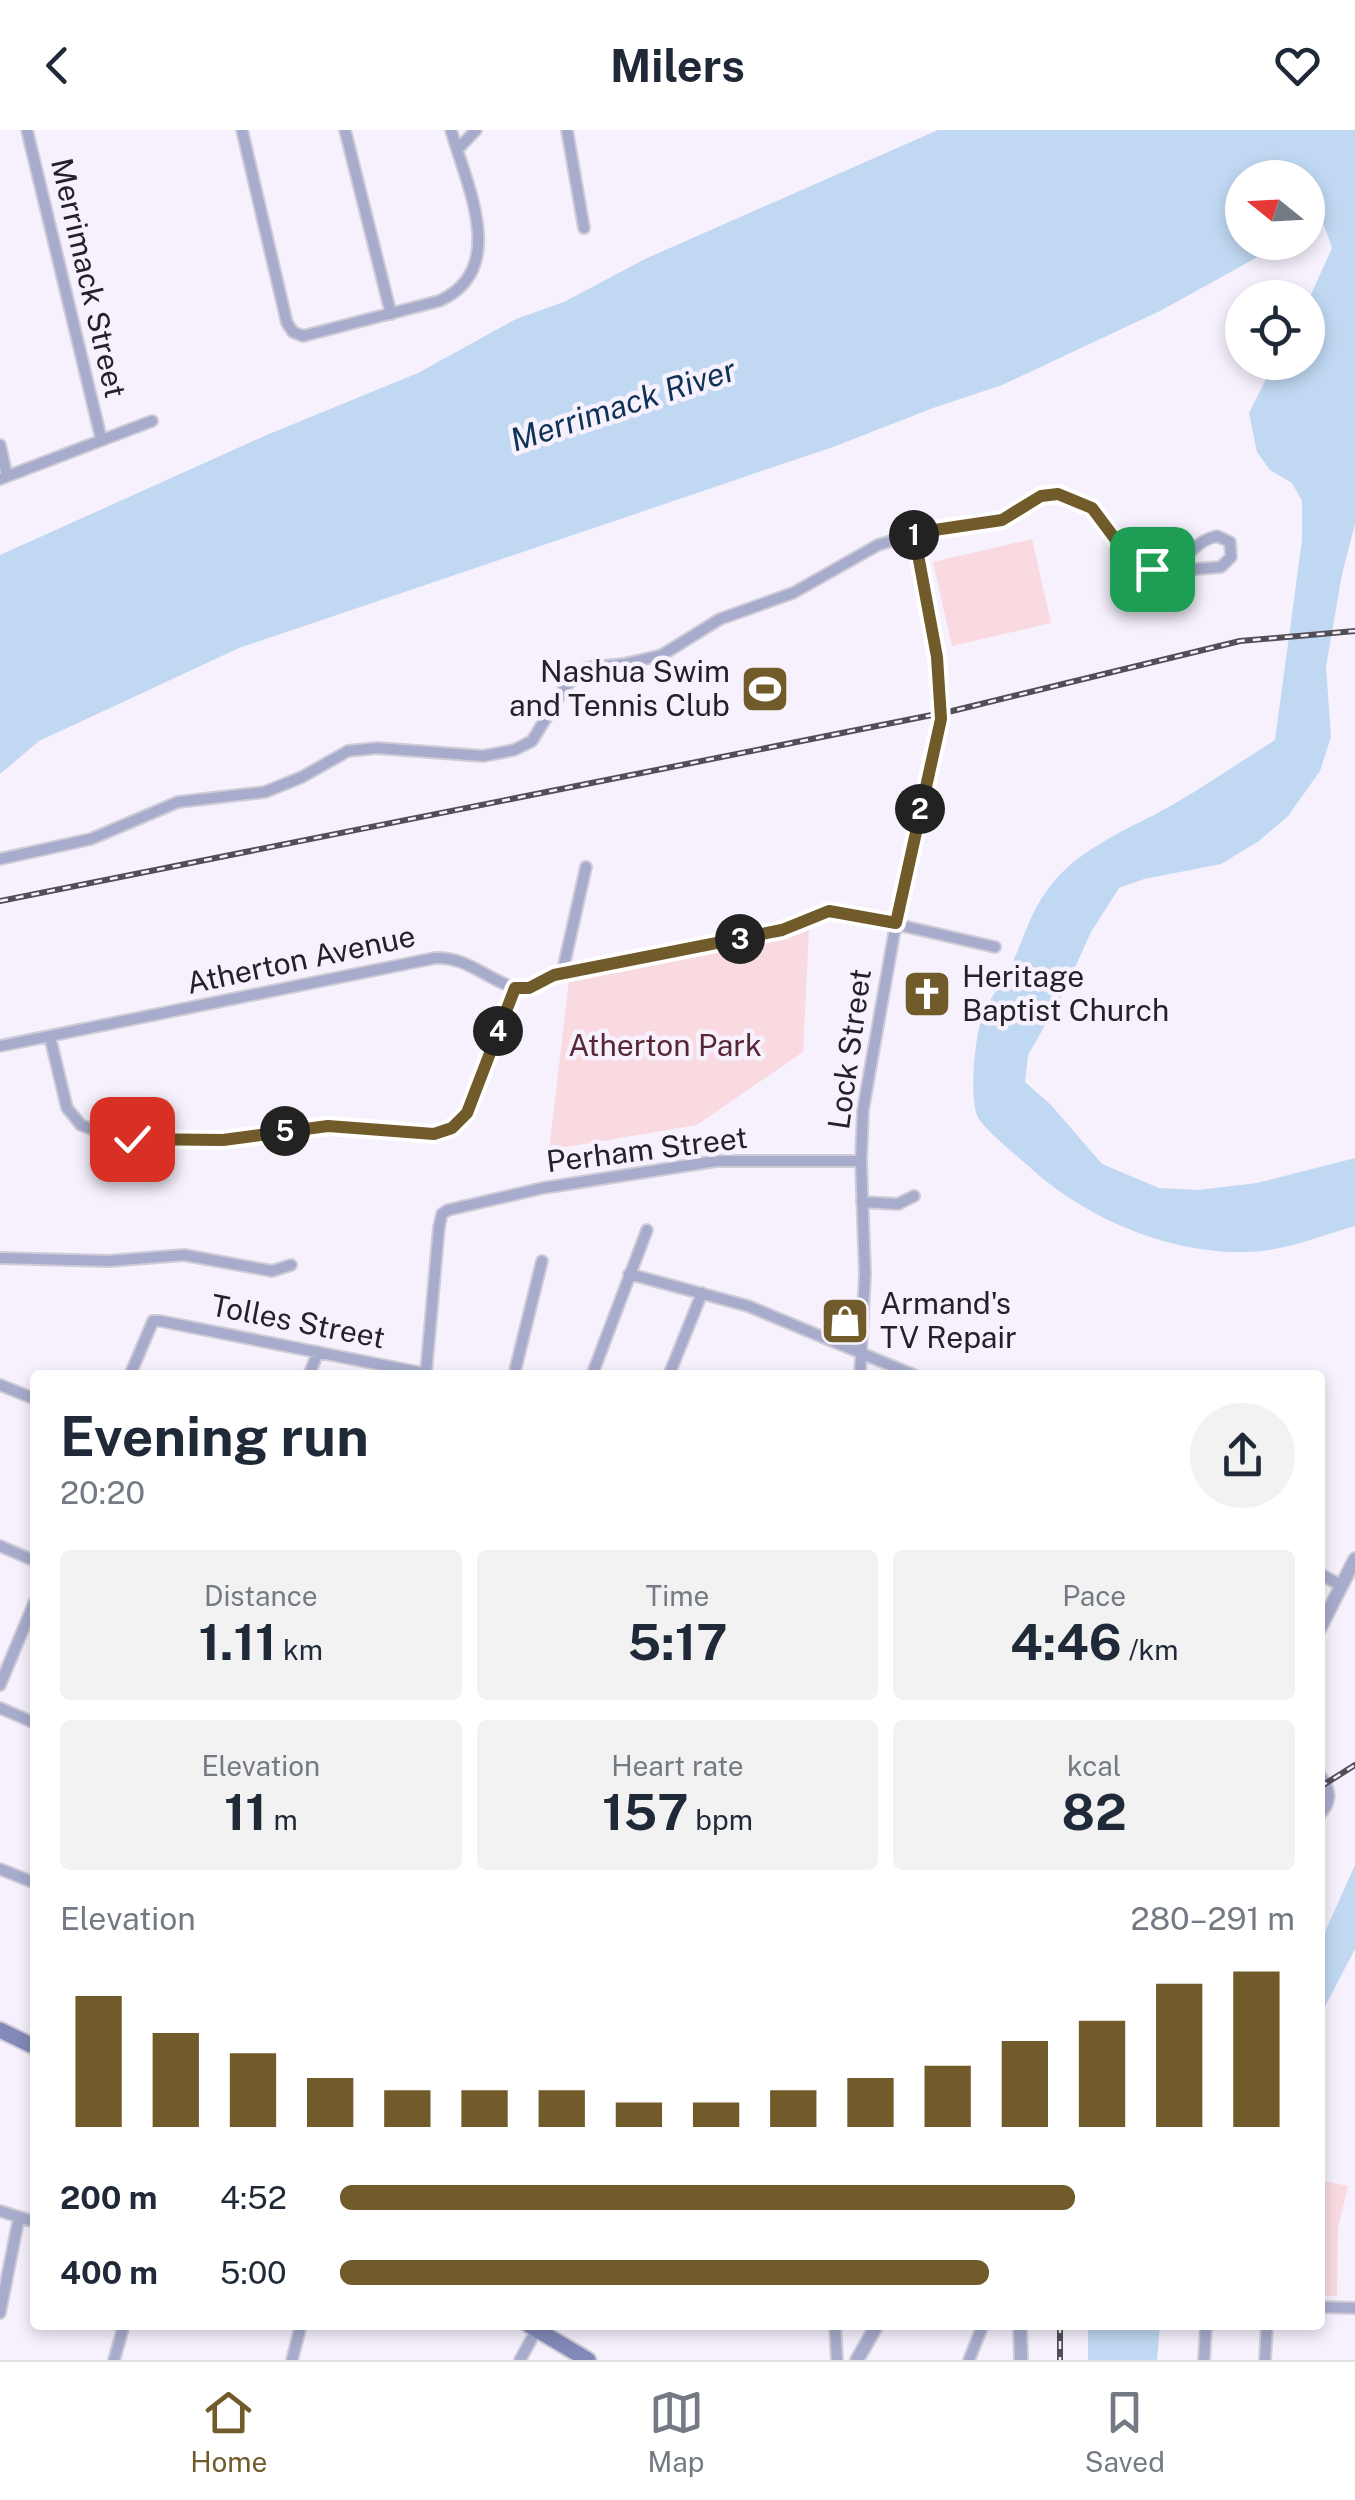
<!DOCTYPE html>
<html lang="en">
<head>
<meta charset="utf-8">
<style>
	:root { --surface:#fff; --page:#f2f2f3; --text:#1f2937; --muted:#747a83; --line:#e0e1e3; --accent:#715b2a }
	body { margin:0; font-family:"Public Sans",sans-serif; background:var(--page); color:var(--text); height:100vh; display:flex; flex-direction:column; font-size:38px; white-space:nowrap }
	* { box-sizing:border-box; margin:0 }
	p { font-size:32px; color:var(--muted) }
	.icon { flex:none; width:55px; height:55px; fill:none; stroke:currentColor; stroke-width:2; stroke-linecap:round; stroke-linejoin:round }
	.map { position:relative; flex:1; overflow:hidden }
	.sheet { position:absolute; left:30px; top:1240px; width:1295px; height:960px; display:flex; flex-direction:column; background:var(--surface); border-radius:10px; box-shadow:0 5px 15px #0003 }
	.sheet>* { flex:none }
	.needle { width:65px; rotate:288deg }
	.tools { position:absolute; left:1225px; top:30px; display:grid; gap:20px }
	.tools a { display:grid; place-items:center; width:100px; height:100px; border-radius:50%; background:var(--surface); box-shadow:0 5px 15px #0003; font-size:50px }
	.pin { position:absolute; display:grid; place-items:center; width:85px; height:85px; color:#fff; margin:-42px; border-radius:20px; box-shadow:0 5px 15px #0006 }
	.km { position:absolute; width:50px; height:50px; margin:-25px; border-radius:50%; background:#222; color:#fff; font-size:28px; line-height:50px; text-align:center }
	.round { display:grid; place-items:center; flex:none; width:105px; height:105px; border-radius:52px; background:var(--page) }
	.headline { display:flex; align-items:center; justify-content:space-between; height:170px; padding:0 30px }
	h1 { font-size:55px; font-weight:700; line-height:75px }
	.metrics { display:grid; grid-template-columns:repeat(3,1fr); gap:15px; height:170px; padding:10px 30px }
	.metrics div { display:grid; align-content:center; border-radius:10px; background:var(--page); text-align:center }
	.metrics b { font-size:50px; font-weight:700 }
	.metrics small { font-size:28px; font-weight:400 }
	.metrics p { font-size:28px }
	.chart { height:280px; padding:20px 30px }
	.chart p { display:flex; justify-content:space-between }
	.chart svg { width:100%; height:180px; margin-top:10px; stroke:var(--accent); stroke-width:6 }
	ul { padding:0 30px; list-style:none; font-size:32px }
	li { display:grid; grid-template-columns:160px 120px 1fr; align-items:center; height:75px }
	li i { height:25px; border-radius:12px; background:var(--accent) }
	header { display:flex; justify-content:space-between; align-items:center; height:130px; padding:0 30px; background:var(--surface); font-size:45px; font-weight:700 }
	.tab-bar { display:flex; justify-content:space-around; align-items:center; height:140px; border-top:2px solid var(--line); background:var(--surface); font-size:28px; color:var(--muted) }
	.tab-bar a { display:grid; justify-items:center; gap:5px }
	.tab-bar .on { color:var(--accent) }
	.map>svg:first-child { display:block }
	.green { fill:#f9dae1 }
	.water { fill:#c0d8f2 }
	.lines { fill:none; stroke-linecap:round; stroke-linejoin:round }
	.minor-casing { stroke:#d0ccd7; stroke-width:14 }
	.tertiary-casing { stroke:#d0ccd7; stroke-width:16 }
	.secondary-casing { stroke:#d0ccd7; stroke-width:19 }
	.minor { stroke:#a7accd; stroke-width:10 }
	.tertiary { stroke:#a7accd; stroke-width:12 }
	.secondary { stroke:#8389b8; stroke-width:15 }
	.rail-casing { stroke:#524e56; stroke-width:6 }
	.rail { stroke:#f6f1fd; stroke-width:2.5; stroke-dasharray:8; stroke-linecap:butt }
	.route-casing { stroke:#fff; stroke-width:20 }
	.route { stroke:#715b2a; stroke-width:12 }
	.labels { text-anchor:middle; stroke-width:9; stroke-linejoin:round; paint-order:stroke }
	.street-label { font-size:30px; fill:#242128; stroke:#f6f1fd }
	.poi-label { font-size:30px; fill:#242128; stroke:#f6f1fd; text-anchor:start }
	.park-label { font-size:30px; fill:#582736; stroke:#f6f1fd }
	.water-label { font-size:32px; font-style:italic; fill:#0f3356; stroke:#f6f1fd }
</style>
</head>
<body>
<header><svg class="icon" aria-label="back" viewBox="0 0 24 24"><path d="M15 5l-7 7 7 7"/></svg>Milers<svg class="icon" aria-label="heart" viewBox="0 0 24 24"><path d="M12 20l-8-8c-3-5 5-10 8-4 3-6 11-1 8 4z"/></svg></header>
<div class="map">
<svg width="1355" height="2230" viewBox="0 0 1355 2230">
	<rect width="100%" height="100%" fill="#f6f1fd"/>
	<path class="green" d="M1032 409 1051 493 952 516 933 432Z
		M809 799 803 922 697 995 549 1020 569 851Z
		M1320 2050 1348 2056 1338 2098 1337 2166H1320Z"/>
	<path class="water" d="M938 0H1355V394L1342 444 1326 537 1331 607 1320 641 1288 686 1259 711 1221 734 1144 749 1119 758 1091 802 1062 866 1028 925 1025 952 1051 975 1102 1034 1159 1058 1198 1060 1257 1053 1355 1028V1096C1320 1106 1282 1122 1245 1122 1166 1124 1081 1086 1025 1033 1013 1022 982 998 977 985 969 964 975 899 985 880 994 862 1007 846 1015 827 1025 804 1032 780 1048 759 1080 715 1134 698 1179 671 1211 652 1243 630 1275 610L1302 410V371L1292 353 1270 340 1257 322 1249 283 1274 233 1308 232V171L1332 118 1324 95 1314 94 1308 98V48H1242V112L1283 113 1160 181 1002 255 933 278 833 317 239 518 39 611 0 644V425L269 304 418 243 516 189 564 172 645 129Z
		M1355 1735V1819L1320 1886V1813Z
		M1088 2195H1160L1157 2230H1088Z"/>
	<g class="lines">
		<g class="minor-casing">
			<path id="minor" d="M27 0 101 308
				M242 0 287 193 293 202 303 206 439 171C510 140 466 54 451 0
				M345 0 391 184
				M567 0 584 98
				M457 20 476 0
				M0 315 7 346
				M0 349 152 291
				M0 729 91 709 178 672 265 662 302 647 348 621 377 618 483 626 514 620 532 611 565 557 586 538 624 534 662 525 720 489 793 463 878 415 928 400 1002 390 1049 364 1071 367 1092 378 1122 417 1151 439 1170 441 1221 437 1231 427 1230 412 1217 406C1198 410 1187 425 1176 441
				M562 844 586 737
				M50 907 67 978 81 995 110 1006 168 1011 223 1010 327 996 433 1004 453 998 467 983 515 858
				M0 916 435 828C471 826 490 855 524 859L554 845 782 801 833 780 995 817
				M862 1072 898 1074 914 1066
				M0 1128 108 1131 184 1125 272 1141 291 1135
				M629 1144 748 1176 914 1245
				M426 1243 439 1097 442 1084 448 1080 543 1058 716 1031H861
				M130 1245 153 1191H160L428 1244
				M309 1245 318 1222
				M514 1245 542 1131
				M592 1245 647 1100
				M669 1245 702 1163
				M860 1245 865 1144 861 1031 863 980 896 793 941 589 937 527 914 403
				M0 1255 35 1269
				M0 1416 35 1431
				M1320 1444 1342 1456
				M0 1555 35 1471
				M0 1578 35 1593
				M1320 1645C1330 1659 1333 1671 1320 1684
				M0 1739 35 1753
				M0 2081 35 2092
				M1320 2177 1355 2178
				M0 2183 19 2087
				M835 2195 837 2230
				M114 2230 124 2195
				M292 2230 301 2195
				M520 2230 537 2199 550 2195
				M969 2230 983 2195
				M1204 2230 1206 2195
				M1265 2230 1267 2195"/>
		</g>
		<g class="tertiary-casing">
			<path id="tertiary" d="M1320 1498 1355 1429
				M1020 2195 1021 2230
				M857 2230 877 2195"/>
		</g>
		<g class="secondary-casing">
			<path id="secondary" d="M0 1900 35 1917
				M529 2195 588 2230"/>
		</g>
		<use href="#minor" class="minor"/>
		<use href="#tertiary" class="tertiary"/>
		<use href="#secondary" class="secondary"/>
		<g class="rail-casing">
			<path id="rail" d="M0 771 952 581 1240 511 1355 501
				M1320 1657 1355 1635
				M1060 2195V2230"/>
		</g>
		<use href="#rail" class="rail"/>
	</g>
	<g class="lines">
		<g class="route-casing">
			<path id="route" d="M132 1009 223 1010 328 996 434 1004 452 998 467 983 515 858H529L554 845 782 800 829 781 896 793 941 589 937 527 914 403 1002 390 1041 366 1058 364 1092 378 1122 418 1152 439"/>
		</g>
		<use href="#route" class="route"/>
	</g>
	<defs>
		<g id="stadium-square" transform="scale(2.5)"><rect x="-9" y="-9" width="18" height="18" rx="4" fill="#715b2a" stroke="#f6f1fd"/><path d="M0-5a6.5 5 0 1 0 0 10a6.5 5 0 1 0 0-10ZM-3.5-1.8h7v3.6h-7Z" fill="#fff"/></g>
		<g id="church-square" transform="scale(2.5)"><rect x="-9" y="-9" width="18" height="18" rx="4" fill="#715b2a" stroke="#f6f1fd"/><path d="M-1.2-6h2.4v3.5h3.3v2.4h-3.3V6h-2.4V-.1h-3.3v-2.4h3.3Z" fill="#fff"/></g>
		<g id="shop-square" transform="scale(2.5)"><rect x="-9" y="-9" width="18" height="18" rx="4" fill="#715b2a" stroke="#f6f1fd"/><path d="M-5-2.5h2.3a2.7 3.5 0 0 1 5.4 0H5L5.5 6h-11ZM-1.5-2.5h3a1.5 2.3 0 0 0-3 0Z" fill="#fff"/></g>
	</defs>
	<g fill-rule="evenodd">
		<use href="#stadium-square" x="765" y="559"/>
		<use href="#church-square" x="927" y="864"/>
		<use href="#shop-square" x="845" y="1191"/>
	</g>
	<g class="labels">
		<g class="street-label">
			<text transform="translate(88 148) rotate(77)" y="10">Merrimack Street</text>
			<text transform="translate(301 830) rotate(-12)" y="10">Atherton Avenue</text>
			<text transform="translate(850 919) rotate(-82)" y="10">Lock Street</text>
			<text transform="translate(647 1020) rotate(-7)" y="10">Perham Street</text>
			<text transform="translate(298 1192) rotate(11)" y="10">Tolles Street</text>
		</g>
		<g class="poi-label">
			<text x="730" y="552" text-anchor="end">Nashua Swim<tspan x="730" dy="34">and Tennis Club</tspan></text>
			<text x="962" y="857">Heritage<tspan x="962" dy="34">Baptist Church</tspan></text>
			<text x="880" y="1184">Armand's<tspan x="880" dy="34">TV Repair</tspan></text>
		</g>
		<g class="park-label">
			<text x="665" y="926">Atherton Park</text>
		</g>
		<g class="water-label">
			<text transform="translate(623 275) rotate(-18)" y="11">Merrimack River</text>
		</g>
	</g>
</svg>
<div class="tools">
<a><svg class="needle" viewBox="-14 -14 28 28"><path d="M0-13l5 13h-10z" fill="#e53935"/><path d="M0 13l5-13h-10z" fill="#747a83"/></svg></a>
<a><svg class="icon" aria-label="locate" viewBox="0 0 24 24"><circle cx="12" cy="12" r="6"/><path d="M12 2v4M12 18v4M2 12h4M18 12h4"/></svg></a>
</div>
<div class="pin" style="left:1152px;top:439px;background:#1e9e55"><svg class="icon" aria-label="arrive" viewBox="0 0 24 24"><path d="M6 21V4h12l-3 4 3 4H6"/></svg></div>
<div class="pin" style="left:132px;top:1009px;background:#d93025"><svg class="icon" aria-label="check" viewBox="0 0 24 24"><path d="M5 12l5 5 9-10"/></svg></div>
<b class="km" style="left:914px;top:405px">1</b>
<b class="km" style="left:920px;top:679px">2</b>
<b class="km" style="left:740px;top:809px">3</b>
<b class="km" style="left:498px;top:901px">4</b>
<b class="km" style="left:285px;top:1001px">5</b>
<section class="sheet">
<div class="headline"><div><h1>Evening run</h1><p>20:20</p></div><a class="round"><svg class="icon" aria-label="share" viewBox="0 0 24 24"><path d="M12 15V3M7 8l5-5 5 5M5 13v7h14v-7"/></svg></a></div>
<div class="metrics">
<div><p>Distance</p><b>1.11<small> km</small></b></div>
<div><p>Time</p><b>5:17</b></div>
<div><p>Pace</p><b>4:46<small> /km</small></b></div>
</div>
<div class="metrics">
<div><p>Elevation</p><b>11<small> m</small></b></div>
<div><p>Heart rate</p><b>157<small> bpm</small></b></div>
<div><p>kcal</p><b>82</b></div>
</div>
<div class="chart"><p><span>Elevation</span>280–291 m</p>
<svg viewBox="0 0 160 44" preserveAspectRatio="none"><path d="M5 44V12M15 44V21M25 44V26M35 44V32M45 44V35M55 44V35M65 44V35M75 44V38M85 44V38M95 44V35M105 44V32M115 44V29M125 44V23M135 44V18M145 44V9M155 44V6"/></svg>
</div>
<ul>
<li><b>200 m</b>4:52<i style="width:77%"></i></li>
<li><b>400 m</b>5:00<i style="width:68%"></i></li>
</ul>
</section>
</div>
<nav class="tab-bar">
<a class="on"><svg class="icon" aria-label="home" viewBox="0 0 24 24"><path d="M3 11l9-7 9 7M6 9v11h12V9"/></svg>Home</a>
<a><svg class="icon" aria-label="map" viewBox="0 0 24 24"><path d="M3 6l6-2 6 2 6-2v14l-6 2-6-2-6 2zM9 4v14M15 6v14"/></svg>Map</a>
<a><svg class="icon" aria-label="saved" viewBox="0 0 24 24"><path d="M7 4h10v16l-5-4-5 4z"/></svg>Saved</a>
</nav>
</body>
</html>
